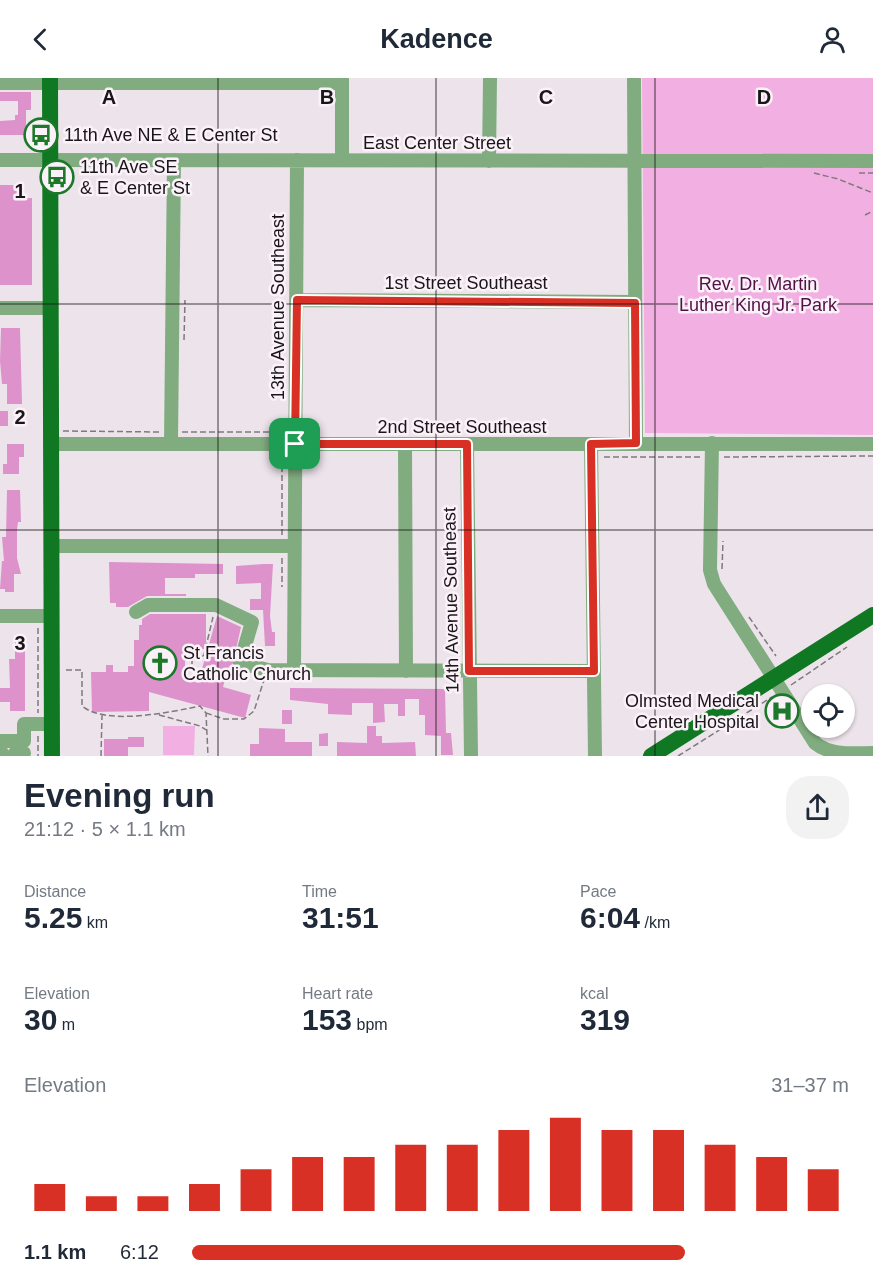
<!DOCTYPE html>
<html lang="en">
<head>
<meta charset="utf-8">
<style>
	:root { --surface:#fff; --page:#f2f2f3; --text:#1f2937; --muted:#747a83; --accent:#d93025 }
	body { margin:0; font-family:Helvetica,sans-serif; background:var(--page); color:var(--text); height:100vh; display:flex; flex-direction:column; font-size:22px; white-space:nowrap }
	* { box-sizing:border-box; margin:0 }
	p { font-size:20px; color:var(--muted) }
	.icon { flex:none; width:33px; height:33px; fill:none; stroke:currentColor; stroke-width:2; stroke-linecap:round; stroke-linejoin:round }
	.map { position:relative; height:678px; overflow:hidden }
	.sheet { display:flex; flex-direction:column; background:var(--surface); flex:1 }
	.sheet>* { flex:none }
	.fabs { position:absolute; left:801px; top:606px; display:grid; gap:12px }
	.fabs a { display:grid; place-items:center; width:54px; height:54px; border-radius:50%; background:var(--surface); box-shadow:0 2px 4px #0004; font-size:30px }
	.pin { position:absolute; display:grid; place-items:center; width:51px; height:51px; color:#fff; margin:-26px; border-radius:12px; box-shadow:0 3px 9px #0006 }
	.round { display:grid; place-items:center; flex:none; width:63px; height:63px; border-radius:24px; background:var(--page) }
	.headline { display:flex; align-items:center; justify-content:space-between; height:102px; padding:0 24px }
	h1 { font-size:33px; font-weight:600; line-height:45px }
	.metrics { display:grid; grid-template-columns:repeat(3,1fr); gap:9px; height:102px; padding:6px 24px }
	.metrics div { display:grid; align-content:center }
	.metrics b { font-size:30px; font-weight:600 }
	.metrics small { font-size:16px; font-weight:400 }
	.metrics p { font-size:16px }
	.chart { height:168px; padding:12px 24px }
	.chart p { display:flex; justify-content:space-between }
	.chart svg { width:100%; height:108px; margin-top:6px; stroke:var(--accent); stroke-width:6 }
	ul { padding:0 24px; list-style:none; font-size:20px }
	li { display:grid; grid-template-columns:96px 72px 1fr; align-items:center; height:45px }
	li i { height:15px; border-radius:8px; background:var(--accent) }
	header { display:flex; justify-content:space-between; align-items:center; height:78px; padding:0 24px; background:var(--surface); font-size:27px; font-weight:600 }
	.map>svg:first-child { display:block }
	.green { fill:#f1b0e1 }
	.building { fill:#dd92cc }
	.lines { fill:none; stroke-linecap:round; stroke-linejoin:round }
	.path { stroke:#7f797d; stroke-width:1.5; stroke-dasharray:6 3; stroke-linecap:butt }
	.minor { stroke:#80ac80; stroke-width:14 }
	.major { stroke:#107823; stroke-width:16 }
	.route-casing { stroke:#fff; stroke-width:12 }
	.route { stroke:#d93025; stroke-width:8 }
	.grid { fill:none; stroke:#191618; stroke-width:1.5; stroke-opacity:0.55 }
	.labels { text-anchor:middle; stroke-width:5; stroke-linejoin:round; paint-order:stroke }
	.poi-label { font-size:18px; fill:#191618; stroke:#fbf1f8; text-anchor:start }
	.street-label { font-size:18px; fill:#191618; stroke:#fbf1f8 }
	.park-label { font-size:18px; fill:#521047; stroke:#fbf1f8 }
	.grid-label { font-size:20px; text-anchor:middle; font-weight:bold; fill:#191618; stroke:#fbf1f8; stroke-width:5; stroke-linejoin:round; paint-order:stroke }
</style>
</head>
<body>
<header><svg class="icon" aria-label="back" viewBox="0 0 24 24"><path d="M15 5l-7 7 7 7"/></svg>Kadence<svg class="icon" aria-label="person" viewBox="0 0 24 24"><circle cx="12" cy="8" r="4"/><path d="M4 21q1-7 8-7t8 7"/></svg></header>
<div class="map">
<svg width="873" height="678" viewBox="0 0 873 678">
	<rect width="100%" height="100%" fill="#ede4eb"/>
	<path class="green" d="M642 0H873V357L645 355Z
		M163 648H195L194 677H163Z"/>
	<path class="building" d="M0 14H31V32H26V57H0V43L15 42V37H18V23H0Z
		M0 107H23V120H32V207H0Z
		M1 250H20L22 326H7V306H2L0 283Z
		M0 333H8V348H0Z
		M7 366H24V379H19V396H3V386H7Z
		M7 412H20L21 444H18L17 452V480L21 496H14V514H5V511H0L2 483H4L2 459H6Z
		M109 484 223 486V496H195V500H165V516H186V518H147L128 529H116V525H110Z
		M263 486H273L270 538 272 554H275V568H265L263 532H250V521H261V505L236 506V488Z
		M150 536H206V571H185V601L198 605 217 538 241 549 232 589 229 588 223 609 251 617 245 640 149 614V633L92 634 91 594H106V587H113V594H128V588H134V562H139V547H142V541Z
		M15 558H23L25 564V633H10V624H0V610H10L9 581H15Z
		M290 610 445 611 446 655H451L453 677H441V658L425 657V637H419V621H405V638H398V626H384L385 644 373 645V625H352V637L328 636V626L290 622Z
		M282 632H292V646H282Z
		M367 648H376V658H382V665L415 664 416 678H337V664L367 665Z
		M259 650 285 651V664H312V678H250V666H259Z
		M328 655V668H319V656Z
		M128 659H144V669H128V678H104V661H128Z"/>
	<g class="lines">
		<path class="path" d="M814 95 838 101 873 115
			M859 95H873
			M865 137 873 133
			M184 262 185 222
			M63 353 161 354
			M182 354H285
			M604 379H701
			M724 379 873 378
			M282 457V378
			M282 480V509
			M722 491 723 463
			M749 539 776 578
			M38 550V635
			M192 571V587L200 597
			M185 582 199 581 204 577 213 539
			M66 592H82V628C106 648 171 634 200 628L206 635 208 678
			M791 607 847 569
			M206 635 224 641H244L254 633 264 602
			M159 637 200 648 208 653
			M38 658V678
			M101 678 102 637
			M678 678 772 619"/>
		<path class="minor" d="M634 0 636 365
			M0 5H342
			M0 82 873 83
			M342 82V0
			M489 83 490 0
			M297 222 635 224
			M0 230H50
			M171 365 174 82
			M712 365 710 492 714 506 815 665C831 678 853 675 873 675
			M51 366H873
			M467 366 471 678
			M591 366 595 678
			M405 367 406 593
			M51 468H293
			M136 534 148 527H216L252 544 240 585 268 592 594 593
			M0 538H51
			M294 592 297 82
			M0 663H24V646H51
			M0 675H2
			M15 675H24"/>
		<path class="major" d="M50 0 52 678
			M651 678 873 537"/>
	</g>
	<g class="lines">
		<g class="route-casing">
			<path id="route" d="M297 222 635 225 636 365 591 366 594 593H469L467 366H295Z"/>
		</g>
		<use href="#route" class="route"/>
	</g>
	<path class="grid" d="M218 0V678M436 0V678M655 0V678M0 226H873M0 452H873"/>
	<defs>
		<g id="bus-ring" transform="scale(1.725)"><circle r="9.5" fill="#fbf1f8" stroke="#1c7929" stroke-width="1.5"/><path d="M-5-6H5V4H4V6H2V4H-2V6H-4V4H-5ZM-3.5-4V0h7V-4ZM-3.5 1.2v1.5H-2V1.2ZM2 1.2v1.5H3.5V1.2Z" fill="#1c7929"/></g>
		<g id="church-ring" transform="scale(1.725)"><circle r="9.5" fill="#fbf1f8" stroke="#1c7929" stroke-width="1.5"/><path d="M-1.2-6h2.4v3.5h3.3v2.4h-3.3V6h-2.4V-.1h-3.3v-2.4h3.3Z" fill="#1c7929"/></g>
		<g id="hospital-ring" transform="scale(1.725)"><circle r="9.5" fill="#fbf1f8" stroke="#1c7929" stroke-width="1.5"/><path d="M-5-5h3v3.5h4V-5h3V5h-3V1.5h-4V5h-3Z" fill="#1c7929"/></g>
	</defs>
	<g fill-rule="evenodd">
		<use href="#bus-ring" x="41" y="57"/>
		<use href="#bus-ring" x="57" y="99"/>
		<use href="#church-ring" x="160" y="585"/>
		<use href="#hospital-ring" x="782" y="633"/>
	</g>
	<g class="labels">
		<g class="poi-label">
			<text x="64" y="63">11th Ave NE &amp; E Center St</text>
			<text x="80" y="95">11th Ave SE<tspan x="80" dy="21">&amp; E Center St</tspan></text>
			<text x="183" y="581">St Francis<tspan x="183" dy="21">Catholic Church</tspan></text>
			<text x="759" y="629" text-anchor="end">Olmsted Medical<tspan x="759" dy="21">Center Hospital</tspan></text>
		</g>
		<g class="street-label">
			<text x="437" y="71">East Center Street</text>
			<text x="466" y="211">1st Street Southeast</text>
			<text transform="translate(278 229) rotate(-90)" y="6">13th Avenue Southeast</text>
			<text x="462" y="355">2nd Street Southeast</text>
			<text transform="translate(451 522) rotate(-91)" y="6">14th Avenue Southeast</text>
		</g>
		<g class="park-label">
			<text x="758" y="212">Rev. Dr. Martin<tspan x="758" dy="21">Luther King Jr. Park</tspan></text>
		</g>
	</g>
	<g class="grid-label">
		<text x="109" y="26">A</text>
		<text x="327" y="26">B</text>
		<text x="546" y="26">C</text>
		<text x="764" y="26">D</text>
		<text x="20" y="120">1</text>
		<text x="20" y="346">2</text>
		<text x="20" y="572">3</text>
	</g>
</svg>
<div class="fabs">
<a><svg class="icon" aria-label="locate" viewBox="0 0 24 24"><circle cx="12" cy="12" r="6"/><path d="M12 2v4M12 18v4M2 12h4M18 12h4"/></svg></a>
</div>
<div class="pin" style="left:295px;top:366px;background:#1e9e55"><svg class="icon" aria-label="arrive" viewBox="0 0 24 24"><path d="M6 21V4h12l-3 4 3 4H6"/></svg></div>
</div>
<section class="sheet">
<div class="headline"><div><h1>Evening run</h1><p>21:12 · 5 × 1.1 km</p></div><a class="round"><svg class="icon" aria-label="share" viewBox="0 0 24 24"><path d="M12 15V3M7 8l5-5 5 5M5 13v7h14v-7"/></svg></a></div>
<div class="metrics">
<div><p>Distance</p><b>5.25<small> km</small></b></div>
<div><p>Time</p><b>31:51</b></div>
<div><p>Pace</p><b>6:04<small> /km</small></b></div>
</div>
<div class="metrics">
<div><p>Elevation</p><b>30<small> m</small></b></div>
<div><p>Heart rate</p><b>153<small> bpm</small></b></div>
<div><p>kcal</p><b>319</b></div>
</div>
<div class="chart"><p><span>Elevation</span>31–37 m</p>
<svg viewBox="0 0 160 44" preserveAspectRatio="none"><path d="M5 44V33M15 44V38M25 44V38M35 44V33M45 44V27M55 44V22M65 44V22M75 44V17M85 44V17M95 44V11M105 44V6M115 44V11M125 44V11M135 44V17M145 44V22M155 44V27"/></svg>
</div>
<ul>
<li><b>1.1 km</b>6:12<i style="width:75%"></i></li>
</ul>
</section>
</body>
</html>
